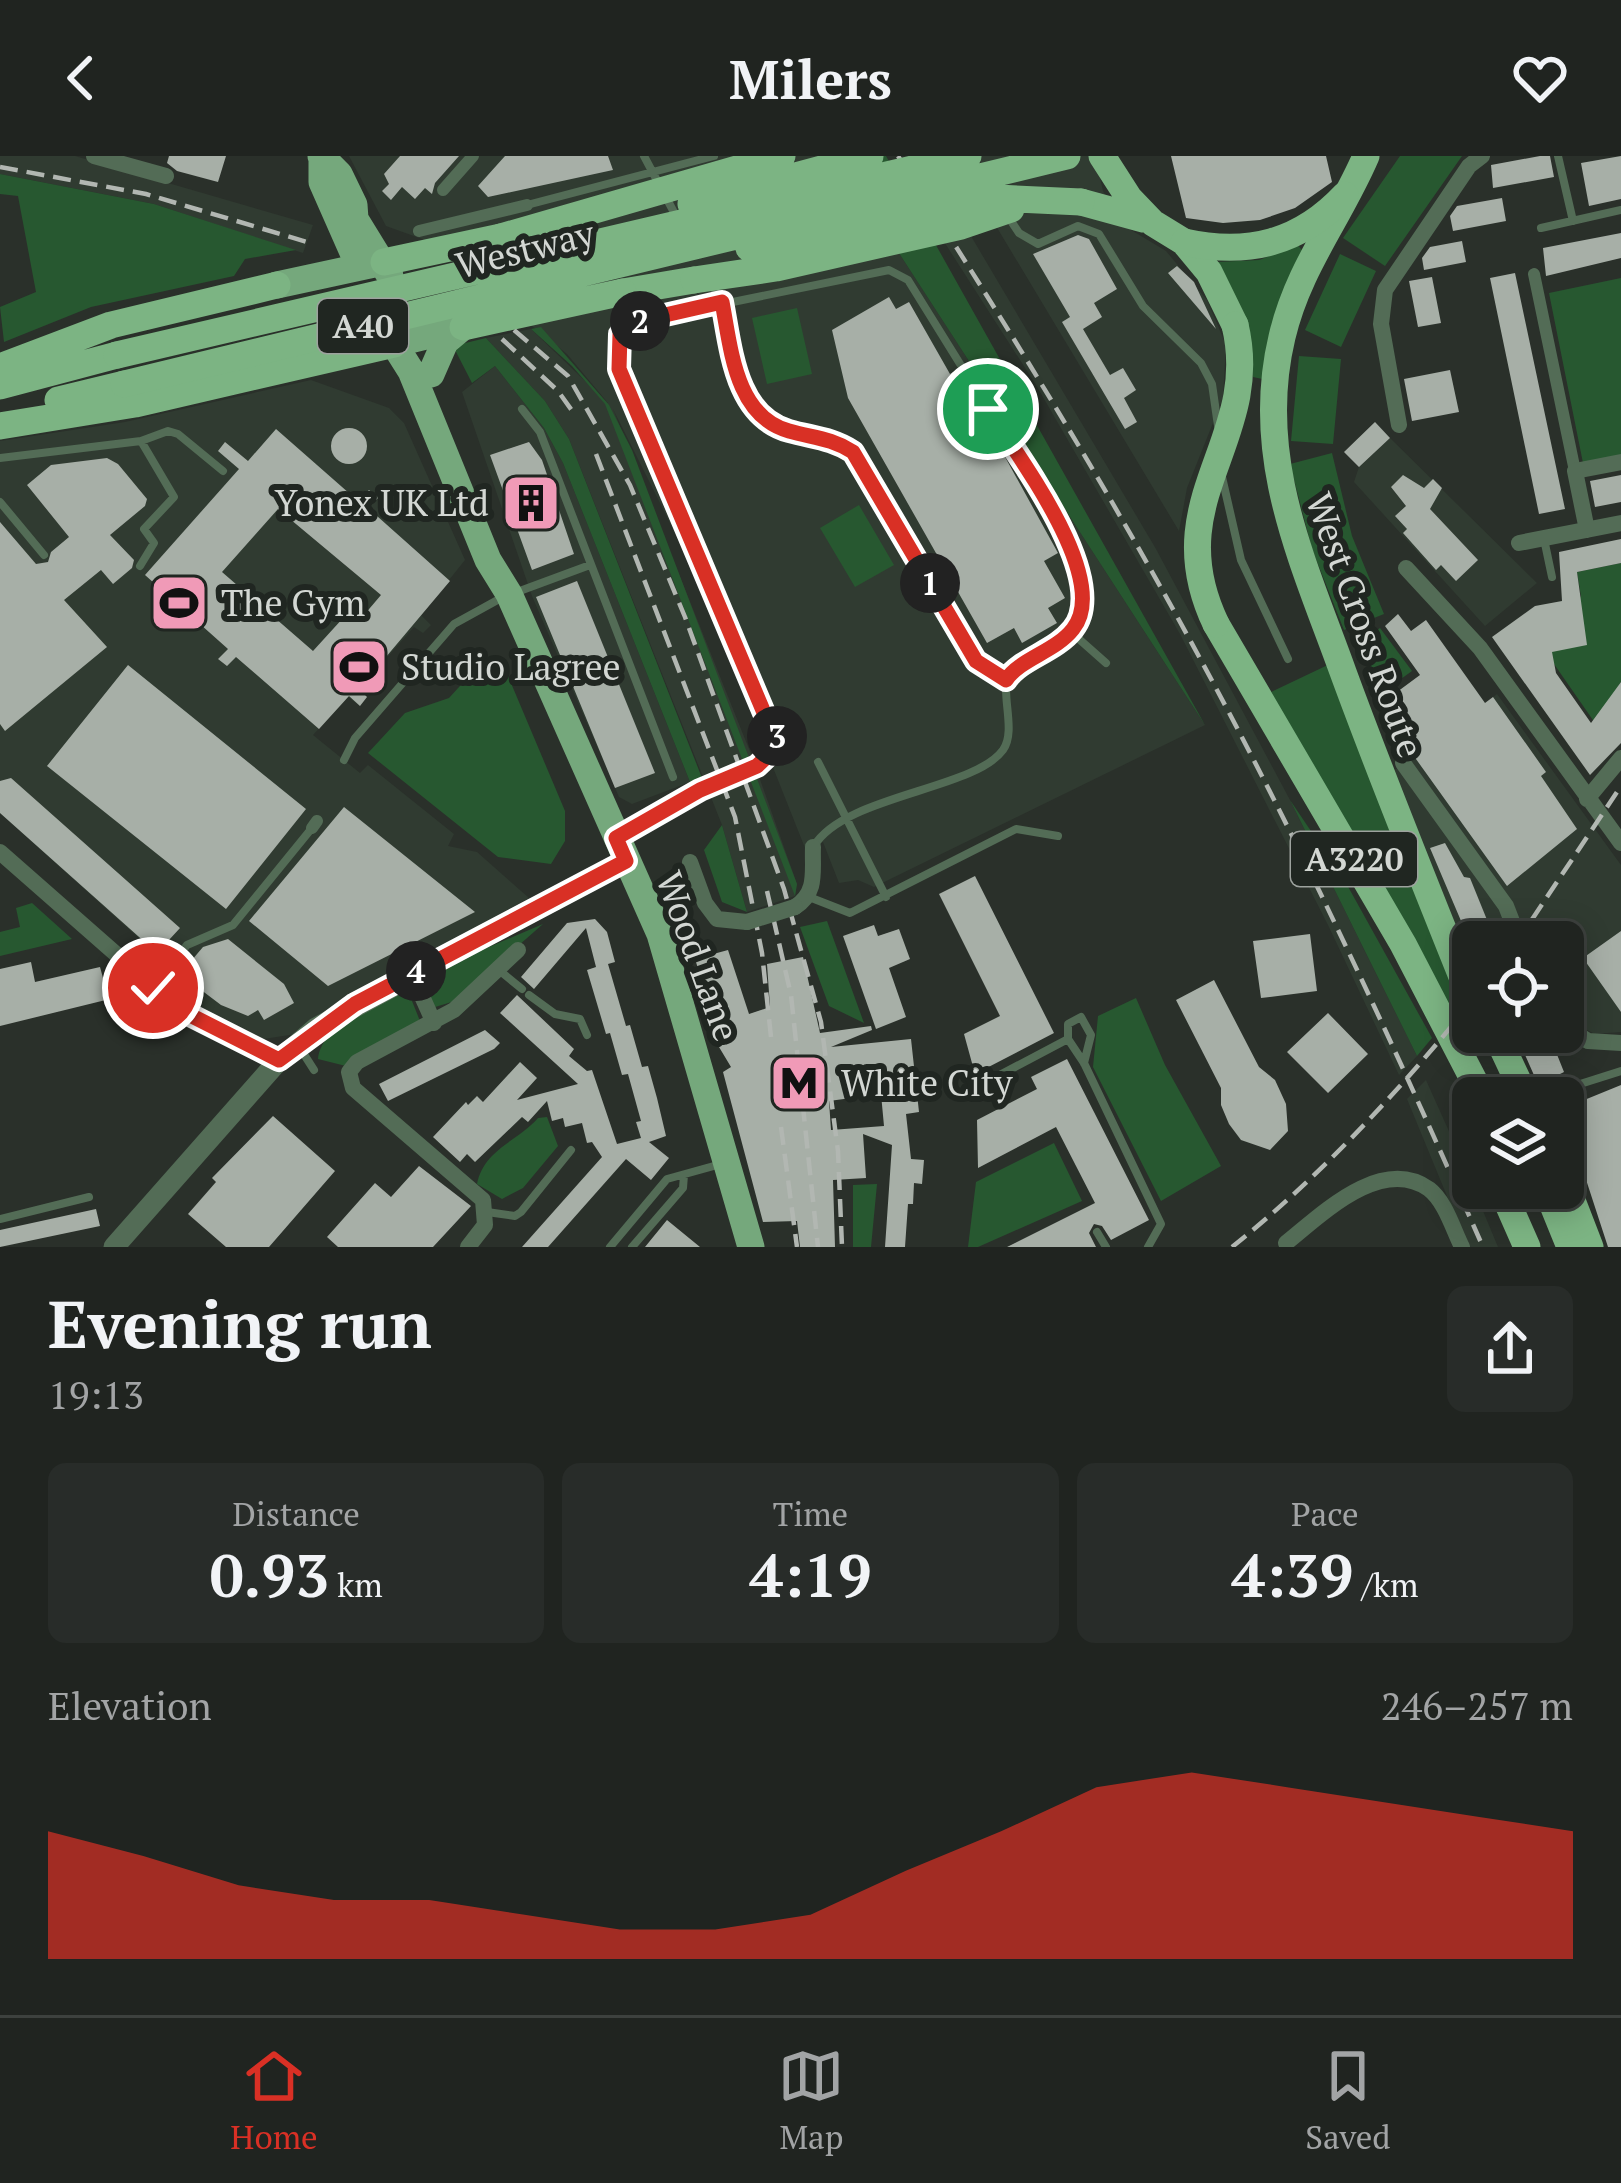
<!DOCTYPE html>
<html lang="en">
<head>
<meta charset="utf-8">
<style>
	:root { --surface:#202420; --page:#282c29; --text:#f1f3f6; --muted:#a2a4a5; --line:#3d413e; --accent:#d93025 }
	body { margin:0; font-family:"PT Serif",serif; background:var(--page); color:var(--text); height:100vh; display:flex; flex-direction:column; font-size:45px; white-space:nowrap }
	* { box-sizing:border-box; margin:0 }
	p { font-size:39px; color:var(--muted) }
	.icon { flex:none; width:66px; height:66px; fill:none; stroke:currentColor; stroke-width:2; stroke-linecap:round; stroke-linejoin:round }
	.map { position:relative; height:1091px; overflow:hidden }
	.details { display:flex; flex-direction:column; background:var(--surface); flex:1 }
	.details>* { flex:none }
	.tools { position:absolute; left:1452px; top:765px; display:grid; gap:24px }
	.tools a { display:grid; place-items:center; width:132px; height:132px; border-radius:18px; background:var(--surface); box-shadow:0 6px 30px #0003,0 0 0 3px var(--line); font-size:60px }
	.pin { position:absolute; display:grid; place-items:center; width:102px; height:102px; color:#fff; margin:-51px; border:6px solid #fff; border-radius:50%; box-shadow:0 3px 12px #0007 }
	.km { position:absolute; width:60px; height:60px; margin:-30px; border-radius:50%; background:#222; color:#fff; font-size:33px; line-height:60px; text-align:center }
	.round { display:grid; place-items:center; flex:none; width:126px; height:126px; border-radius:18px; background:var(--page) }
	.overview { display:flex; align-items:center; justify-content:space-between; height:204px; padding:0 48px }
	h1 { font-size:66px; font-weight:700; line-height:90px }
	.stats { display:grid; grid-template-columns:repeat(3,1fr); gap:18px; height:204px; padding:12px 48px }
	.stats div { display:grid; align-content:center; border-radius:18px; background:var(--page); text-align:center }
	.stats b { font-size:60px; font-weight:700 }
	.stats small { font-size:33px; font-weight:400 }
	.stats p { font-size:33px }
	.chart { height:336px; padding:24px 48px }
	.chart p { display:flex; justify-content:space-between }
	.chart svg { width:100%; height:216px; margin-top:12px; fill:var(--accent); opacity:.7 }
	header { display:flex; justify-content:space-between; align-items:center; height:156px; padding:0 48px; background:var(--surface); font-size:54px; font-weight:700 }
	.tab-bar { display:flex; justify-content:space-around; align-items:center; height:168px; border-top:3px solid var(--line); background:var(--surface); font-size:33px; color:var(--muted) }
	.tab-bar a { display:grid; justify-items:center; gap:6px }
	.tab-bar .active { color:var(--accent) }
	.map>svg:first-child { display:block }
	.built { fill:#303b31 }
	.green { fill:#275830 }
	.building { fill:#a7afa7; fill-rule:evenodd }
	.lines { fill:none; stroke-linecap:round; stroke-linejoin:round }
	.service { stroke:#536c56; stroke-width:8 }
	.pedestrian { stroke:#536c56; stroke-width:12 }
	.minor { stroke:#536c56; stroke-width:16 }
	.tertiary { stroke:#536c56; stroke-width:21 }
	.primary { stroke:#75a87c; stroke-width:27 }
	.trunk { stroke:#7cb483; stroke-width:27 }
	.rail { stroke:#b2b7b2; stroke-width:4.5; stroke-dasharray:18 9; stroke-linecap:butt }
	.service-bridge { stroke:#536c56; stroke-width:8 }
	.minor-bridge { stroke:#536c56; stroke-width:16 }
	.trunk-bridge { stroke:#7cb483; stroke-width:27 }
	.route-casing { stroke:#fff; stroke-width:24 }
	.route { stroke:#d93025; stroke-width:15 }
	.labels { text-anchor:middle; stroke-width:12; stroke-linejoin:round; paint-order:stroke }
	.shield { fill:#202621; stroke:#9da29e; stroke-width:3 }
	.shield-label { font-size:33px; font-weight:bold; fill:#d3d7d3 }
	.street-label { font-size:36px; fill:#d3d7d3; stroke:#202621 }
	.poi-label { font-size:36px; fill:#d3d7d3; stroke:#202621; text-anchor:start }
</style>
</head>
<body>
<header><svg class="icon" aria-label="back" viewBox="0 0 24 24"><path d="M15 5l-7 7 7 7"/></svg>Milers<svg class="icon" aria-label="heart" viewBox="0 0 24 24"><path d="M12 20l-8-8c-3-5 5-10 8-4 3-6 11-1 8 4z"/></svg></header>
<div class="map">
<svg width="1621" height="1091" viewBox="0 0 1621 1091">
	<rect width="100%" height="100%" fill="#2a302a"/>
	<path class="built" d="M0 0H75L313 69 303 97 154 48 0 18Z
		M349 0H836L1205 569 874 731 858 724 839 727 823 686 805 692 699 425 613 253 751 598 797 728 795 740 747 756 722 669 569 283 545 245 486 182 531 173 608 247 567 198 425 84 386 70Z
		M954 0H1095L1103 35 1121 68 1166 95 1207 144 1226 189 1223 242 1187 332 1179 375Z
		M968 75 1156 393 1290 644 1417 900 1399 919 1328 769 1180 478 1036 229 941 81Z
		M495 210 544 272 563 307 690 626 632 648 619 641 532 440 462 236Z
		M311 224 389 252 404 267 465 404 421 459 431 469 423 477 414 471 360 532 367 541 360 550 348 541 313 579 360 617 368 609 454 678 448 690 477 696 529 742 341 845 296 878 257 884 162 829 173 813 0 657V285L125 266Z
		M1390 282 1537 427 1485 470 1354 326 1359 311Z
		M1497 538 1621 709V876L1595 878 1563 862V786H1528L1519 767 1505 786H1473V812L1392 616Z
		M1426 924 1461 1002 1498 1091H1468L1407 943Z"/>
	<path class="green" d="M836 0H886L1205 569Z
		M1400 0H1462L1385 110 1343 82Z
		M0 18 154 48 296 94 245 103 234 120 91 151 4 186 0 151 36 136 18 40 0 38Z
		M1298 89 1304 97 1267 224 1253 221 1244 157 1216 106 1259 104Z
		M1340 98 1376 115 1341 191 1305 174Z
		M1621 122V299L1583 307 1549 137Z
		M797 152 812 218 767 228 752 162Z
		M541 171 609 249 632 294 797 728 795 740 605 248 572 210 531 173Z
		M486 182 545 245 569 283 702 622 690 626 563 307 544 272 495 210 472 227 453 190Z
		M1299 200 1341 203 1333 288 1291 285Z
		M1332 297 1352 380 1384 458 1344 474 1312 393 1290 308Z
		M859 349 894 409 855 431 820 372Z
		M1621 407V526L1595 567 1554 508 1530 513 1581 440 1577 416Z
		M1380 472 1412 515 1387 533 1355 490Z
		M1332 507 1462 844 1450 859 1267 538Z
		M488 511 508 520 565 655V685L551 708 498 701 368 597 405 557 449 542 470 519Z
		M1290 644 1346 727 1432 882 1417 900Z
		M722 669 747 756 722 746 704 694Z
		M32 747 72 783 0 800V776L20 771 16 752Z
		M827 765 864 867 829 850 800 771Z
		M543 768 455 845 435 851 424 832 442 811Z
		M394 837 410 840 420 865 346 910 318 903C321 872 367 848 394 837Z
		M1136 842 1165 909 1221 1010 1161 1045 1093 911 1098 860Z
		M547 961 558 990 523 1032 502 1043 477 1028C484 993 517 986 538 962Z
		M1054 987 1082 1045 978 1091H968L976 1026Z
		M877 1028 871 1091H853V1029Z"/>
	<path class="building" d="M169 0H226L218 26 177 15 167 7Z
		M400 0H459L435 27 432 38 425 32 415 43 402 31 391 44 382 35 389 28 384 18Z
		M505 0H608L613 14 488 41 478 30Z
		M1171 0H1326L1332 26 1295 52 1260 64 1223 67 1186 62Z
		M1540 0H1550L1554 21 1493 32 1491 9Z
		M1621 0V43L1589 50 1581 7Z
		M1502 42 1506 65 1453 75 1450 60 1457 50Z
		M1621 77V102L1546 120 1543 92Z
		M1078 79 1089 83 1117 133 1094 147 1102 161 1083 173 1110 219 1123 212 1136 234 1124 242 1137 266 1125 273 1062 166 1070 161 1033 98Z
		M1462 85 1466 106 1424 114 1422 102 1430 91Z
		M1177 110 1194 126 1216 173 1168 117Z
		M1515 117 1565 353 1539 358 1490 122Z
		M1432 121 1441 167 1418 171 1409 125Z
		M889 141 896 153 909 146 950 218 955 215 977 250 1058 397 1044 405 1065 442 1048 452 1057 467 1022 487 1014 472 987 487 848 242 832 174Z
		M1450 214 1459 256 1412 265 1404 223Z
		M1375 266 1390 282 1359 311 1344 296Z
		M331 290a18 18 0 1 1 36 0a18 18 0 1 1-36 0Z
		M276 273 358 345 369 334 378 342 368 352 450 425 359 533 367 541 360 550 349 540 319 573 236 501 227 510 218 503 228 493 145 419 239 313 218 295 225 286 248 305ZM278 353 381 439 364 459 354 450 313 495 222 416Z
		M529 286 542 304 574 398 532 414 490 299Z
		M107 302 118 308 147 343 145 350 110 379 134 404 132 412 113 428 101 414 64 444 107 491 5 575 0 568V366L36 408 48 406 51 396 69 381 27 329 51 309Z
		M1403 319 1424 332 1433 323 1442 332 1430 353 1478 404 1456 425 1441 409 1436 414 1403 377 1407 373 1395 360 1406 350 1391 331Z
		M1621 319V346L1595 351 1590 325Z
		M1621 383V407L1577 416 1587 489 1552 496 1556 517 1591 567 1621 526V587L1590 619 1492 481 1535 450 1562 445 1559 396Z
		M577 425 655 617 615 632 536 441Z
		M1398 458 1411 475 1426 464 1485 547 1493 541 1546 616 1541 620 1577 673 1507 730 1378 550 1420 519 1385 470Z
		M128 509 306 653 226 753 47 610Z
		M11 622 180 772 157 797 0 657V625Z
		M344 651 475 756 328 830 249 765Z
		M1445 687 1464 721 1470 722 1496 786H1470L1430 692Z
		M975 720 1054 877 975 918 964 878 1000 860 939 738Z
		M595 763 607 776 615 806 608 808 626 870 630 869 642 911 648 910 657 942 666 980 649 986 669 1002 651 1024 626 1003 548 1091H522L602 1001 592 986 587 987 582 967 565 971 563 962 552 965 547 945 528 966 522 961 475 1006 467 998 460 1006 433 981 466 946 468 949 477 940 483 946 520 906 537 922 517 944 578 928 500 857 517 839 574 893 569 900 587 915 592 914 617 988 641 982 636 966 641 965 628 918 622 919 610 877 606 878 587 814 596 811 586 772 534 833 521 821 567 767Z
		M874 769 878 780 899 773 910 803 889 812 906 861 876 873 843 780Z
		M1621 775V856L1583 802Z
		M1310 778 1317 835 1261 842 1253 785Z
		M228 783 284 828 294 847 264 864 258 854 248 860 221 849 180 818 203 791Z
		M728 794 749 858 770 851 767 808 803 801 820 877 871 870 872 874 831 891 911 883 919 956 906 958 911 1003 924 1004 922 1028 914 1027 913 1048H908L905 1091H885L892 989 863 978 866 1022 833 1024 835 1091H800L797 1065 763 1066 723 916 731 911 716 886 718 875 695 803ZM881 938 884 970 831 974 829 945Z
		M31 806 35 826 100 811 103 822 113 820 118 841 0 870V813Z
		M1214 824 1259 911 1275 924 1286 948 1288 975 1270 994 1241 984 1229 968 1221 949V932L1176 844Z
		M1328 857 1368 898 1328 937 1287 896Z
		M485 874 500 887 494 893 388 945 379 928Z
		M1515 876H1539L1549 899 1556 896 1564 916 1558 919 1572 949 1621 929V1091H1608L1577 996 1570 999 1563 981V942H1544Z
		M1067 903 1149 1064 1111 1084 1102 1070 1094 1068 1089 1077 1096 1091H1007L1095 1047 1056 971 978 1012 977 964 1037 933 1031 921Z
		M273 960 335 1015 269 1091H226L188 1058 216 1026 212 1022Z
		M419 1010 471 1050 433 1091H338L327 1081 375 1027 391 1041Z
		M96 1053 100 1070 0 1091V1074Z
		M667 1064 700 1091H645Z"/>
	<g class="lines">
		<path class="service" d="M644 0 677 62
			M1558 0 1573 65
			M527 49 714 0
			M1009 62 1019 77 1038 88 1078 70 1099 78 1143 150 1201 207 1212 228 1218 270
			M1541 72 1621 54
			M712 128C735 172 725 238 771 268 797 284 823 277 853 296
			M522 253 540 276 673 621
			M0 302 141 285 168 275 178 278 223 315
			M1222 321 1241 404 1288 503
			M0 346 44 399
			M1544 383 1552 421
			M140 410 154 387 144 373 174 341 141 285
			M517 436 590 409
			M1071 476 1106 507
			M344 604 355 582 454 468 503 441
			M818 606 886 741
			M757 610 778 590V581L638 265 619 213 620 177 630 167 889 114 908 124 1068 382C1083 429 1095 463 1048 494 1034 503 1019 509 1007 521 1002 542 1016 576 1003 594 974 634 845 639 814 690
			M624 678 700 634
			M809 741 850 757 1016 673 1058 680
			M500 815 522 833
			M154 831 187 789 233 769 312 672
			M529 839 555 858 580 863 587 879
			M298 889 314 914
			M1084 907 1091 879 1081 861 1068 868V883L1084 907 1161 1068 1148 1091
			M1577 929 1621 915
			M960 940 1068 883
			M487 1056 515 1060 521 1056 571 994
			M0 1063 89 1041
			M1097 1076 1106 1091
			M610 1091 667 1023 721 1008
			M632 1091 683 1032 684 1019"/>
		<path class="pedestrian" d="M443 34 473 0
			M419 75 527 49
			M1534 118 1575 315
			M853 296 976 505 994 521 1006 524
			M312 672 317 665"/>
		<path class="minor" d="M94 0 166 20
			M1399 269 1381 168 1385 134 1469 10 1482 0
			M1587 374 1575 315 1621 306
			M1519 387 1621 367
			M1406 412 1480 492 1621 687
			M1403 607 1506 750 1520 786
			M1587 643 1621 602
			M0 696 174 849 279 904
			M690 706 705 747 717 763 747 766
			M795 751C818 736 812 715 813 691
			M412 818 434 867
			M1563 869 1588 885 1621 887
			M1286 1087C1321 1059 1381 999 1429 1033 1445 1045 1453 1073 1462 1091
			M468 1091 485 1069 483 1044 353 932 349 916 357 906 454 854 518 794"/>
		<path class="tertiary" d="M114 1091 279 904 316 872 625 705"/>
		<path class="primary" d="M321 0 339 18 354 49 355 63 390 120
			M322 2V26L359 110
			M277 129 374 108
			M463 171 394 188 411 215 488 404 509 438 660 778 751 1091
			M431 218 445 186 463 171"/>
		<path class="trunk" d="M1102 0 1129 42 1153 67 1184 86 1209 116 1235 169
			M1366 0C1339 63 1298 112 1282 181 1253 302 1303 405 1343 516 1384 628 1429 738 1473 848
			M1081 46 1143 63
			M384 106 501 81
			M623 136 694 124
			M0 211 111 169 277 129
			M0 230 117 199
			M58 244 124 228
			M0 270 135 248 394 188
			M1216 468 1403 788 1483 942
			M1495 876 1526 942
			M1563 1021 1590 1091
			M1501 1032 1527 1091
			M1546 1032 1570 1091"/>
		<path class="rail" d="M898 0C1005 166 1109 334 1203 508 1306 698 1396 894 1483 1091
			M0 11 146 38 307 86
			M514 174 568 220 630 329 685 461 784 733 821 866 838 995 842 1091
			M502 183 558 235 573 256
			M596 298 735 661 762 797 771 881
			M767 735 791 839 818 1091
			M1517 786 1621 630
			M781 971 797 1091
			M1232 1091C1320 1021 1402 932 1473 844"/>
		<path class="service-bridge" d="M700 634 757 610"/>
		<path class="minor-bridge" d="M747 766 795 751"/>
		<path class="trunk-bridge" d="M691 48 870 0
			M501 81 782 0
			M1184 86C1248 100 1300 87 1345 39
			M749 92 997 42 1081 46
			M694 124 776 112 961 70 1011 53
			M463 171 623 136
			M117 199 968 0
			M124 228 1067 0
			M1216 468C1156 343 1263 285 1235 169"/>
	</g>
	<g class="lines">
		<g class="route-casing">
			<path id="route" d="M153 832 192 860 279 904 355 848 626 705 616 682 700 634 757 610 778 590 619 213 620 178 630 167 722 146C731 192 735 260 789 275 814 282 831 282 853 296L976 505 1006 524C1021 502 1055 496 1073 473 1113 423 1015 297 988 253"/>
		</g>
		<use href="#route" class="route"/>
	</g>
	<defs>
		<g id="building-square" transform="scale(3)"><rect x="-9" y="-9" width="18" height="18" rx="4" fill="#f09ab7" stroke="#202621"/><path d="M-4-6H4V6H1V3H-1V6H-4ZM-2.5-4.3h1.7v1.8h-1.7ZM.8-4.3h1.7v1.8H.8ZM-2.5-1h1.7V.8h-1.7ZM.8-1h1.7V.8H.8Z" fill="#111"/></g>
		<g id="stadium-square" transform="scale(3)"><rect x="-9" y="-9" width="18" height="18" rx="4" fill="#f09ab7" stroke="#202621"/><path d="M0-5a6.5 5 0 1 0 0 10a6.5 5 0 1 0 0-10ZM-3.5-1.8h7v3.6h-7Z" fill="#111"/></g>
		<g id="metro-square" transform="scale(3)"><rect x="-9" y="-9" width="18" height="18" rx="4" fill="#f09ab7" stroke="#202621"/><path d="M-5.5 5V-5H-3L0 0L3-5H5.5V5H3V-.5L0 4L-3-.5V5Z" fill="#111"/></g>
	</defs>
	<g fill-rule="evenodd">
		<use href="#building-square" x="531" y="347"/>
		<use href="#stadium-square" x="179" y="447"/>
		<use href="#stadium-square" x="359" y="511"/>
		<use href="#metro-square" x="799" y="927"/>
	</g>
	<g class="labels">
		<g class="shield">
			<rect x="318" y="143" width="90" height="54" rx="9"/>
			<rect x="1291" y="676" width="126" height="54" rx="9"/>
		</g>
		<g class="shield-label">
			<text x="363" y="182">A40</text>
			<text x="1354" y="715">A3220</text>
		</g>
		<g class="street-label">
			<text transform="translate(525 93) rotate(-14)" y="13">Westway</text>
			<text transform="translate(1365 469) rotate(70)" y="13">West Cross Route</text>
			<text transform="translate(698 800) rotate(70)" y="13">Wood Lane</text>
		</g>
		<g class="poi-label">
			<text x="489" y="360" text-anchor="end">Yonex UK Ltd</text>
			<text x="221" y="460">The Gym</text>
			<text x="401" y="524">Studio Lagree</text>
			<text x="841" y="940">White City</text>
		</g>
	</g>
</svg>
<div class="tools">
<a><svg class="icon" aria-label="locate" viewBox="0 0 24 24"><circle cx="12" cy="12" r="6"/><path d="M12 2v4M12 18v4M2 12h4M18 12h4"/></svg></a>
<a><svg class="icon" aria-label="layers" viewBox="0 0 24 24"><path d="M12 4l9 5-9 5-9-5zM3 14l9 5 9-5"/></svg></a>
</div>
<div class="pin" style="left:988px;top:253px;background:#1e9e55"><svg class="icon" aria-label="arrive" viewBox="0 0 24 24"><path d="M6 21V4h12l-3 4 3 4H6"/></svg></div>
<div class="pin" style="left:153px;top:832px;background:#d93025"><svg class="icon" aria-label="check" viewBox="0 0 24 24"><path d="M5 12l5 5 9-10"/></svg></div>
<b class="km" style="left:930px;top:427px">1</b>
<b class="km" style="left:640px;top:165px">2</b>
<b class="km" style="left:777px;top:580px">3</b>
<b class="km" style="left:416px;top:815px">4</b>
</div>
<section class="details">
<div class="overview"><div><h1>Evening run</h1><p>19:13</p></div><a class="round"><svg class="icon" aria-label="share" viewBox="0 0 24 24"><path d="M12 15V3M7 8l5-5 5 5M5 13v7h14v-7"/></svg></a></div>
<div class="stats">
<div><p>Distance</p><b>0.93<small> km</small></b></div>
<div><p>Time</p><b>4:19</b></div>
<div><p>Pace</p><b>4:39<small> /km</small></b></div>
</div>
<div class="chart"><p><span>Elevation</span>246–257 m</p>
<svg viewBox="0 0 160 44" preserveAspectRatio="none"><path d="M0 44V18L10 23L20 29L30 32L40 32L50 35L60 38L70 38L80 35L90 26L100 18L110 9L120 6L130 9L140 12L150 15L160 18V44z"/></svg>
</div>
</section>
<nav class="tab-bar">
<a class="active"><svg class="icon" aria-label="home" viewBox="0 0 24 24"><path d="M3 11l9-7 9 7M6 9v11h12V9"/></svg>Home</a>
<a><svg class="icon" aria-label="map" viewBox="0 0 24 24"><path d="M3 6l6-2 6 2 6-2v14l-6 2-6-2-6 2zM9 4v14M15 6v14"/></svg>Map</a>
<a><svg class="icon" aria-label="saved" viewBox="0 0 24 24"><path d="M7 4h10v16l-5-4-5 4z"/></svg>Saved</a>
</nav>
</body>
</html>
